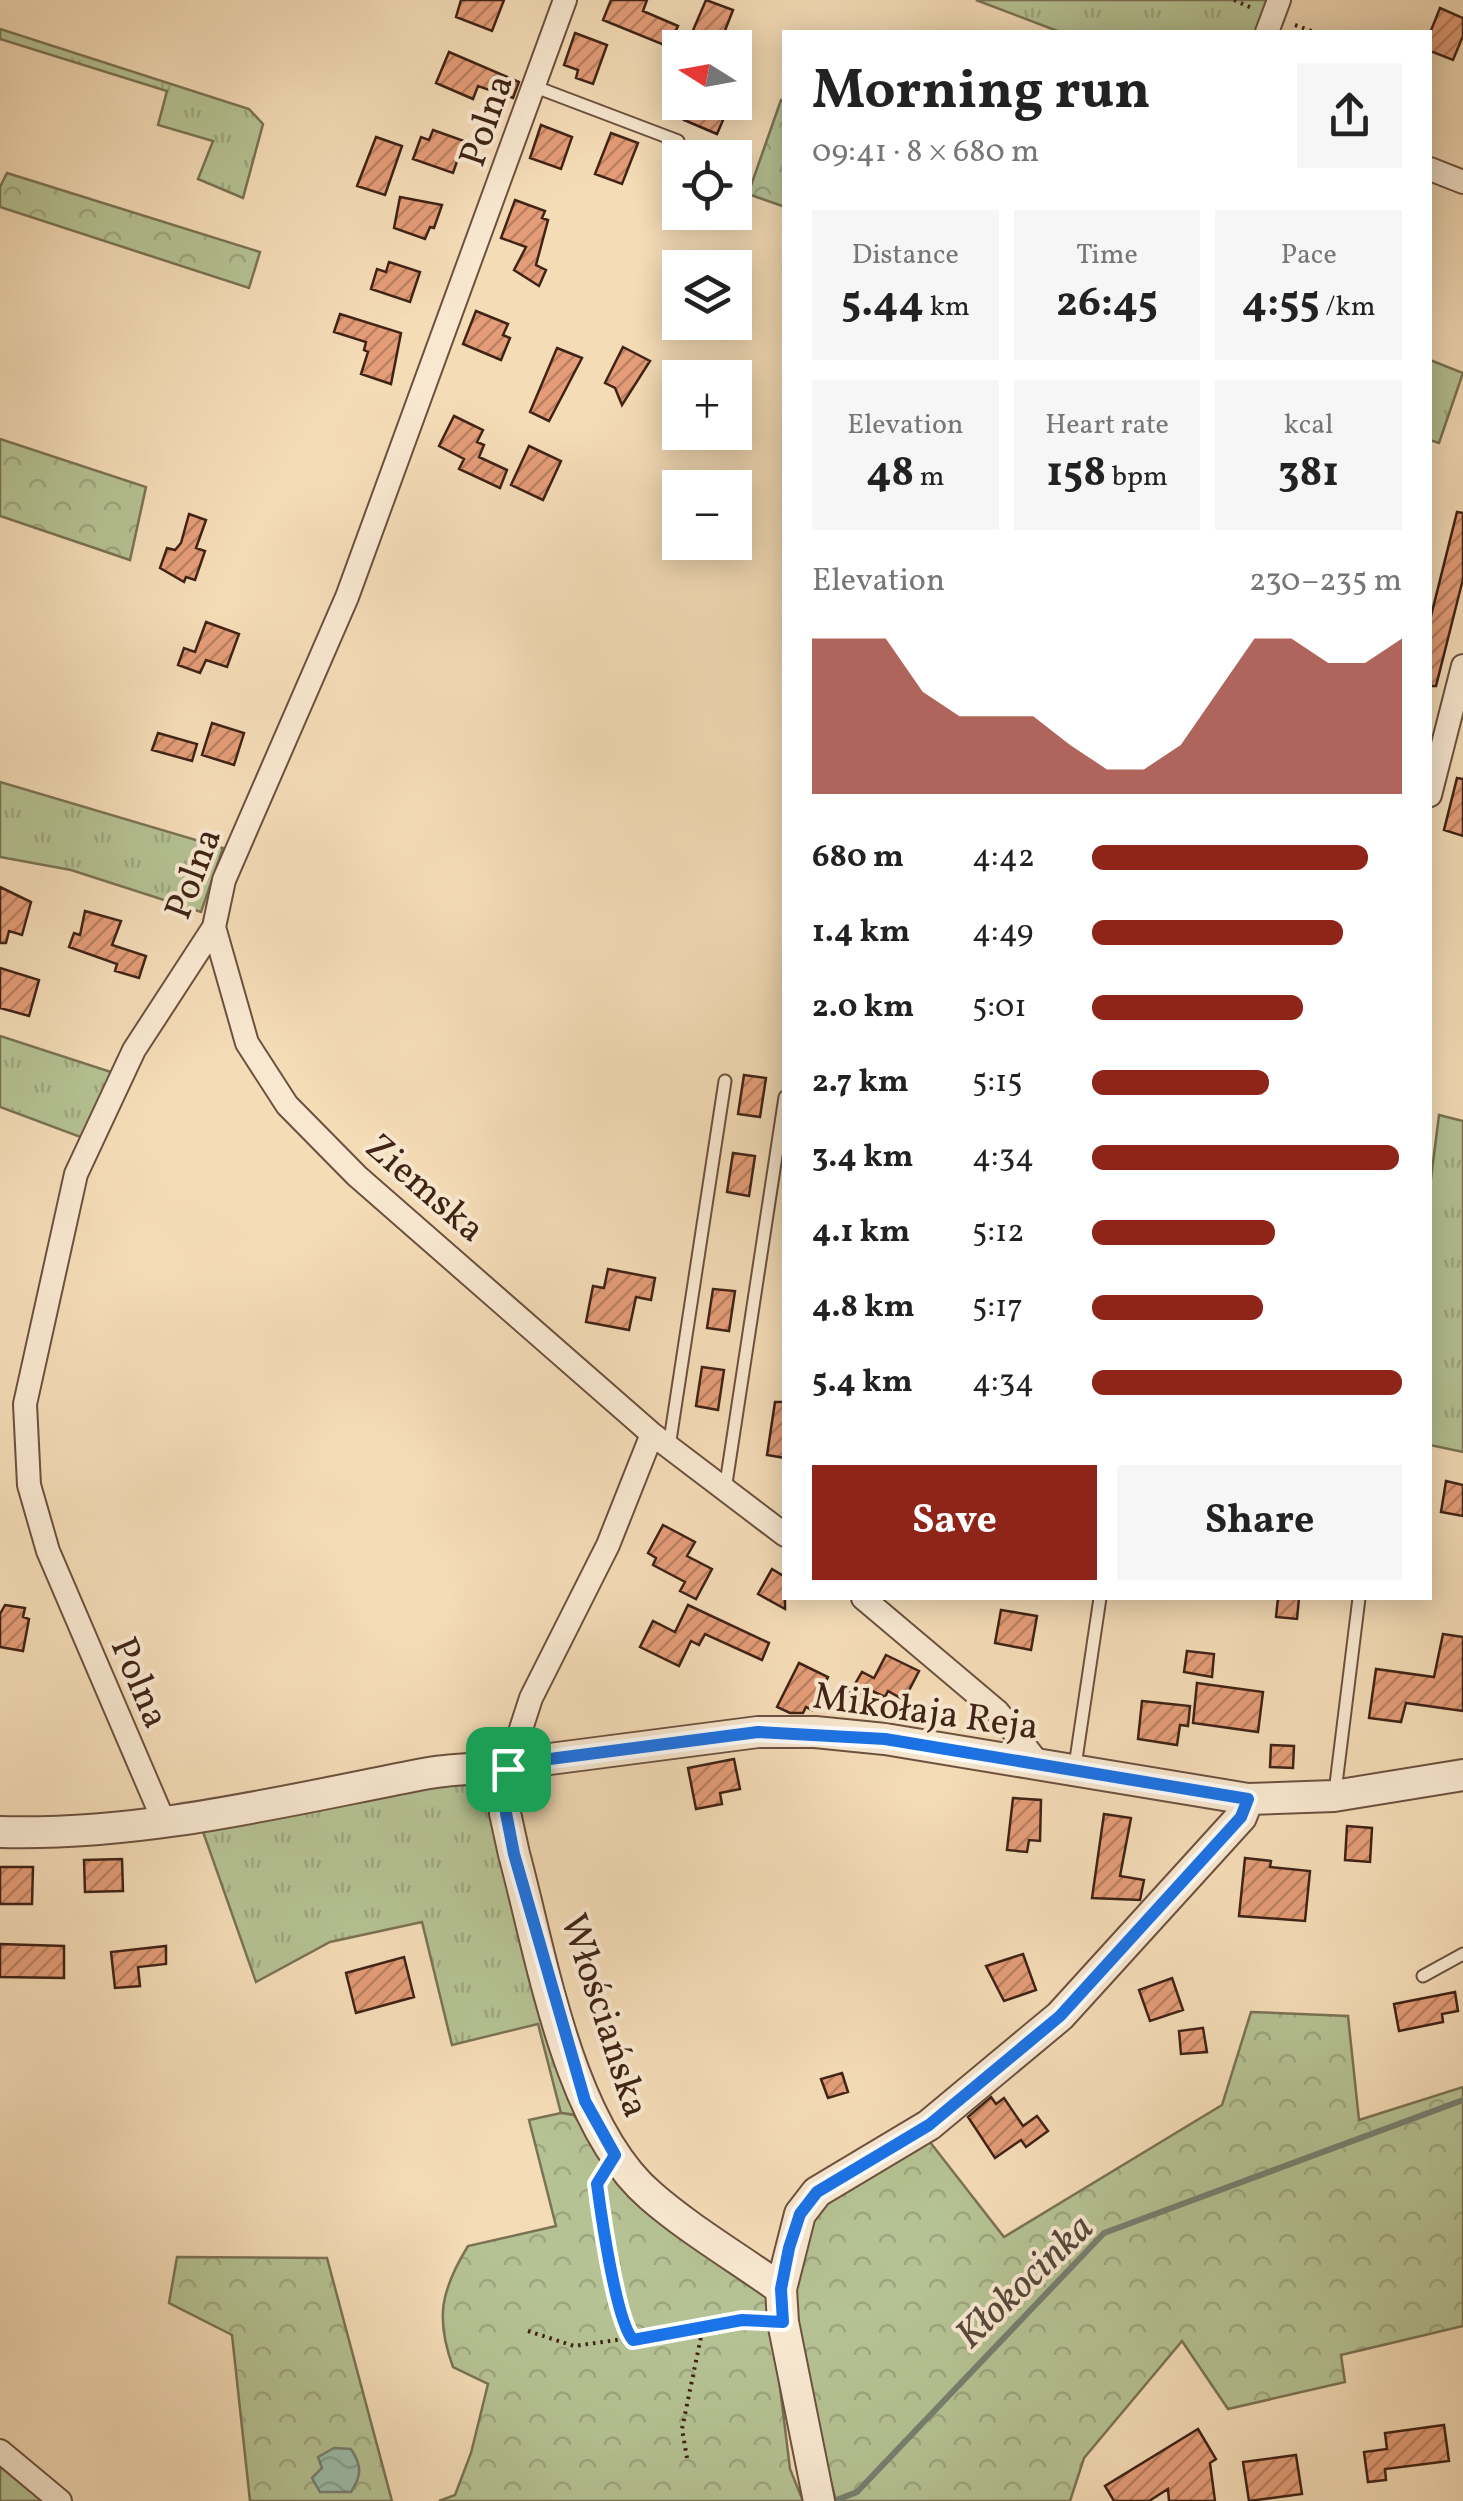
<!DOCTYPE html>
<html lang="en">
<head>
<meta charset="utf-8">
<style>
	:root { --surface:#fff; --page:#f6f6f6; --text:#222; --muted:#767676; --accent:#8f2418 }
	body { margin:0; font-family:Vollkorn,serif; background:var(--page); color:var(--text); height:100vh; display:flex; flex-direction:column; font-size:38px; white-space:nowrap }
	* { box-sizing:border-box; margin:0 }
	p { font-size:32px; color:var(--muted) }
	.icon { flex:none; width:55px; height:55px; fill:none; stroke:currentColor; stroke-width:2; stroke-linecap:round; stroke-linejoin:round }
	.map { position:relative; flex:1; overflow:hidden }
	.drawer { position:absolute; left:782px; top:30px; width:650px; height:1570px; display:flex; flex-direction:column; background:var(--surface); border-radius:0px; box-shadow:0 5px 25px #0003 }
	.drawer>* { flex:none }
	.needle { width:65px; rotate:281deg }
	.controls { position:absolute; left:662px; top:30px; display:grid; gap:20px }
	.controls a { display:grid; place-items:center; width:90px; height:90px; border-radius:0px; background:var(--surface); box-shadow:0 5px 25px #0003; font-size:50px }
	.pin { position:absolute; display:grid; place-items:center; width:85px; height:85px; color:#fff; margin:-42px; border-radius:20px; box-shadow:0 5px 15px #0006 }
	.round { display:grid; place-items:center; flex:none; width:105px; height:105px; border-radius:0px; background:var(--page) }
	.headline { display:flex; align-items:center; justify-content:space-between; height:170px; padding:0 30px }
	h1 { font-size:55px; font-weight:700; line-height:75px }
	.metrics { display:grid; grid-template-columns:repeat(3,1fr); gap:15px; height:170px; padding:10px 30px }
	.metrics div { display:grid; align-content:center; border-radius:0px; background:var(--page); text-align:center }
	.metrics b { font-size:42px; font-weight:700 }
	.metrics small { font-size:28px; font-weight:400 }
	.metrics p { font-size:28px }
	.chart { height:280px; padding:20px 30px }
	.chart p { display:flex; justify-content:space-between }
	.chart svg { width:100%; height:180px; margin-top:10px; fill:var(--accent); opacity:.7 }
	.primary-button { display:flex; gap:20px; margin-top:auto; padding:20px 30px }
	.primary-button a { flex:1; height:115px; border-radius:0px; background:var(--accent); color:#fff; font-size:40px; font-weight:700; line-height:115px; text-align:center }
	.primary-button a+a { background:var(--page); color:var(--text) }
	ul { padding:0 30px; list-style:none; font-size:32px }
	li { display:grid; grid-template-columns:160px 120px 1fr; align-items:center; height:75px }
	li i { height:25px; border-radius:12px; background:var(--accent) }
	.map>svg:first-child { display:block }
	.grass { fill:url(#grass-tufts); stroke:#7a7254; stroke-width:2.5 }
	.forest { fill:url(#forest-crowns); stroke:#7a7254; stroke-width:2.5 }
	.water { fill:url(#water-waves); stroke:#777f70; stroke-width:2.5 }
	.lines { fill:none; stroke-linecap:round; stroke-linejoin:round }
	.stream { stroke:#777f70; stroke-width:6 }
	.building { fill:url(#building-hatch); stroke:#402316; stroke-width:2.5 }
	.service-casing { stroke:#6d513e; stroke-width:15 }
	.minor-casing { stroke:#6d513e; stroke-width:26 }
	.tertiary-casing { stroke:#6d513e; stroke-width:34 }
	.path { stroke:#402316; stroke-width:4; stroke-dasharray:2.5 5; stroke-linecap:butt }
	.service { stroke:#f8e8d0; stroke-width:11 }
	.minor { stroke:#f8e8d0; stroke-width:22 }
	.tertiary { stroke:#f8e8d0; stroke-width:30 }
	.route-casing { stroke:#fff; stroke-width:20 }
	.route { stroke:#1a73e8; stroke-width:12 }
	.labels { text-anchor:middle; stroke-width:8; stroke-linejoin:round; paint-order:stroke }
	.street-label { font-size:38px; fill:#402316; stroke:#f8e8d0 }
	.water-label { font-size:40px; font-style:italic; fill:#57493c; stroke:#f8e8d0 }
</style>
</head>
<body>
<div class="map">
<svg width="1463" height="2501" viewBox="0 0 1463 2501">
	<defs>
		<pattern id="grass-tufts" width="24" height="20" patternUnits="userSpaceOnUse" patternTransform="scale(2.5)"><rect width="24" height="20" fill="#b5c293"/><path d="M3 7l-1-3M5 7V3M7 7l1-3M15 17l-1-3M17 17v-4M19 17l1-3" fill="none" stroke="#9da67e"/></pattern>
		<pattern id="forest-crowns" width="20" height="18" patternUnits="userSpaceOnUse" patternTransform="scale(2.5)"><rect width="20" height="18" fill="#b5c293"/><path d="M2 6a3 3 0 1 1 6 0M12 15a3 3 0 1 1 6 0" fill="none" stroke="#9da67e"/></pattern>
		<pattern id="water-waves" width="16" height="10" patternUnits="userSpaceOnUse" patternTransform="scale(2.5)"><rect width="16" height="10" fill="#9cbcac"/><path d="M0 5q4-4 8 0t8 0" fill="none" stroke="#87a193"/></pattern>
		<pattern id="building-hatch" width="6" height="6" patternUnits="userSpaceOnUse" patternTransform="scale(2.5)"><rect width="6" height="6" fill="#e49d78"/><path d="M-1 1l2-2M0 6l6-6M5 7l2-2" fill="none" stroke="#ba8061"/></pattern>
	</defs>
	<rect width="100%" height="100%" fill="#f4dcb7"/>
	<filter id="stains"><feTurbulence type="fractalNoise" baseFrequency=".002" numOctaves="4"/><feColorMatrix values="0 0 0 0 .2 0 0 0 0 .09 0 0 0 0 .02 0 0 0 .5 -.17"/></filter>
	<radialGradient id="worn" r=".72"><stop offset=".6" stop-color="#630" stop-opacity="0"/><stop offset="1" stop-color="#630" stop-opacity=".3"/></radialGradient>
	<path class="grass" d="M976 0H1271L1262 32H1060Z
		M0 29 249 109 263 124 243 198 198 179 213 141 158 125 167 91 0 39Z
		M1430 360 1463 373 1439 443 1430 440Z
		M0 782 223 848 201 912 71 870 0 857Z
		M0 1036 111 1072 83 1138 0 1107Z
		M1439 1115 1463 1121V1452L1430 1445V1186Z
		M430 1785H471L493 1804 584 2116 561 2113 538 2024 452 2045 422 1922 330 1942 256 1982 201 1826Z
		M0 2464 47 2501H0Z"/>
	<path class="forest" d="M781 100 785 101V207L748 194Z
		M7 173 260 252 249 288 0 207V187Z
		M0 439 146 487 130 560 0 516Z
		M1251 2012 1348 2016 1359 2120 1463 2087V2326L1341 2355 1345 2382 1228 2409 1182 2341 1084 2458 1070 2501H836L815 2421 791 2299 814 2213 830 2195 930 2142 1004 2237 1222 2105Z
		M561 2113 574 2115 629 2192 768 2290 790 2469 803 2501H439L455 2495 471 2453 488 2384 453 2367C435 2318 441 2290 468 2246L556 2226 529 2120Z
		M177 2257 327 2258 392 2501H250L232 2335 169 2303Z"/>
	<path class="water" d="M334 2448 351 2449C362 2466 362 2475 351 2492H320L312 2478 322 2468 318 2457Z"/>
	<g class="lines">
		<path class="stream" d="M834 2501 857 2492 1104 2233 1463 2100"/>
	</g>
	<path class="building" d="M461 0H504L492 31 456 17Z
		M611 0H647L643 11 678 26 669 47 603 20Z
		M706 0 733 10 719 46 691 35Z
		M1440 8 1463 18V36L1453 60 1430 51V33Z
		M575 33 607 45 593 84 576 78 578 70 564 65Z
		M449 52 519 82 513 98 478 86 473 99 436 83Z
		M692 102H724L720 111 726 113 717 134 684 120Z
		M541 125 572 137 561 169 530 158Z
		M433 130 464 141 453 173 413 159 421 137 429 140Z
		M611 133 638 143 622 184 595 174Z
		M376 137 402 146 385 195 357 186Z
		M400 197 442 205 434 228 430 227 425 239 394 228Z
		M515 200 545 211 542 218 548 220 536 265 546 270 539 286 514 270 526 247 501 238Z
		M389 262 420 272 410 302 371 289 377 269 386 272Z
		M476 311 508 324 503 335 510 338 501 360 463 344Z
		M340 314 401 333 391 384 361 374 368 352 364 350 366 342 334 332Z
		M623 347 650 361 622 405 615 388 605 383Z
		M557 348 582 358 549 421 530 412Z
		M454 416 483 430 477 442 484 445 479 457 507 470 500 488 459 469 464 459 439 446Z
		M529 446 561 461 543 500 511 485Z
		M1457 512 1463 513V579L1436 686H1430V620Z
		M189 514 206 520 196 548 205 551 195 580 186 577 184 582 160 568 167 548 175 550 181 543Z
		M206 622 239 634 227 667 206 660 200 673 178 665 184 648 195 652Z
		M212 723 244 733 234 765 202 755Z
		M158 733 197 744 192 761 152 750Z
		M1457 778 1463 779V836L1444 830Z
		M0 887 31 902 22 935 9 931 6 943H0Z
		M85 911 121 921 112 945 146 956 139 978 115 971 117 964 69 947 74 933 80 935Z
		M0 968 39 980 29 1016 0 1008Z
		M744 1075 766 1078 760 1117 738 1114Z
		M733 1153 755 1156 749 1196 727 1192Z
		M608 1269 655 1278 651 1300 636 1297 629 1330 586 1322 593 1286 604 1288Z
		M713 1289 735 1291 729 1331 707 1328Z
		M702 1367 724 1370 718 1410 696 1406Z
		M775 1402H785V1458L767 1455Z
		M1446 1481 1463 1485V1516L1441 1512Z
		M663 1525 695 1542 687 1556 712 1569 696 1599 680 1591 685 1582 653 1565 656 1558 648 1553Z
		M772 1569 785 1577V1609L758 1594Z
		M1278 1598H1299L1297 1619 1276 1617Z
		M5 1605 25 1608 23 1617 29 1619 23 1651 0 1647V1614Z
		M688 1605 769 1643 762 1660 705 1634 699 1645 691 1641 679 1666 640 1647 653 1621 675 1632Z
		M1001 1610 1037 1616 1031 1650 995 1643Z
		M1443 1634 1463 1637V1711L1406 1703 1401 1722 1369 1718 1376 1669 1434 1677Z
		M1187 1651 1214 1654 1212 1677 1184 1672Z
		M886 1655 919 1671 904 1700 888 1691 885 1697 872 1691 864 1707 847 1698 862 1672 874 1678Z
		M799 1663 828 1677 812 1710 806 1707 803 1713H790L777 1707Z
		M1197 1683 1263 1692 1258 1732 1193 1723Z
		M1142 1701 1190 1706 1188 1726 1180 1725 1177 1745 1138 1739Z
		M1271 1745 1294 1746 1293 1768 1270 1767Z
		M734 1759 740 1789 720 1793 722 1804 696 1809 688 1768Z
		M1013 1798 1041 1800 1040 1841 1029 1840 1027 1852 1007 1850Z
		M1104 1814 1131 1818 1120 1876 1144 1880 1140 1900 1092 1898Z
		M1347 1826 1372 1828 1370 1862 1345 1860Z
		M1245 1858 1271 1861 1270 1867 1310 1871 1305 1921 1239 1916Z
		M122 1859 123 1891 85 1892 84 1860Z
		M0 1867H33L32 1904H0Z
		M0 1944 64 1946V1978L0 1977Z
		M166 1946V1964L138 1967 140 1986 115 1988 111 1952Z
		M1023 1954 1036 1990 1004 2001 986 1966Z
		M404 1957 414 1997 356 2013 346 1973Z
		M1172 1978 1183 2010 1150 2021 1139 1990Z
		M1455 1992 1458 2011 1442 2014 1443 2022 1399 2031 1394 2004Z
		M1203 2028 1207 2052 1181 2054 1179 2031Z
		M842 2073 848 2092 828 2098 821 2079Z
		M991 2097 996 2104 1004 2098 1023 2126 1037 2116 1048 2131 1026 2147 1021 2140 995 2158 968 2117Z
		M1444 2425 1449 2461 1385 2469 1386 2480 1368 2482 1364 2452 1387 2449 1385 2433Z
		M1198 2429 1216 2459 1210 2463 1215 2501H1169L1168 2489 1149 2501H1114L1105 2486Z
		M1296 2455 1302 2494 1249 2501 1243 2462Z"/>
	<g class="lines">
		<g class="service-casing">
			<path id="service" d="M533 86 678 141
				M669 1447 725 1081
				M725 1490 785 1097
				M1075 1766 1100 1598
				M1335 1792 1359 1598
				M1423 1976 1463 1954"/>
		</g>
		<g class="minor-casing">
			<path id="minor" d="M1267 32 1279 0
				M1430 169 1463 182
				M1430 795 1463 666
				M214 927 247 1043 287 1105 357 1176 652 1434 785 1535
				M863 1598 998 1712 1040 1765
				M508 1769 531 1698 608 1545 652 1434
				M165 1824 48 1551 29 1485 25 1404 76 1174 134 1050 214 927 224 880 347 597 565 0
				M0 2451 60 2501"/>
		</g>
		<g class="tertiary-casing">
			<path id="tertiary" d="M508 1769 505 1813 514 1854C542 1957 568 2125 651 2196 690 2230 738 2258 781 2289
				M0 1832C146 1836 287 1800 429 1773 468 1766 504 1771 542 1760L758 1732H815L885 1739 1248 1799 1334 1796 1463 1775
				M819 2501 783 2322 781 2289 800 2214 817 2192 929 2125 1060 2016 1241 1817 1248 1799"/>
		</g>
		<path class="path" d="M1234 0 1254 9
			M1295 25 1314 32
			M600 2180C594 2202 618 2324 633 2339
			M528 2331 574 2346 758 2320
			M687 2458 682 2429 703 2327"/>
		<use href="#service" class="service"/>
		<use href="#minor" class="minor"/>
		<use href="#tertiary" class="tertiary"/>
	</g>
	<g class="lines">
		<g class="route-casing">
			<path id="route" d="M758 1732 885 1739 1248 1799 1241 1817 1060 2016 929 2125 817 2192 800 2214 789 2248 781 2289 783 2322 742 2320 633 2340C616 2321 601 2214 597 2184L615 2155 585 2101 514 1854 506 1813 508 1769 542 1760Z"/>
		</g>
		<use href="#route" class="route"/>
	</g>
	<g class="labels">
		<g class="street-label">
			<text transform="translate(485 120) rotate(-71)" y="13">Polna</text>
			<text transform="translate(192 873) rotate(-69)" y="13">Polna</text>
			<text transform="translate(426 1187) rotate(41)" y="13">Ziemska</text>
			<text transform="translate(141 1682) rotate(67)" y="13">Polna</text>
			<text transform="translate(926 1710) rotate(8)" y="13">Mikołaja Reja</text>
			<text transform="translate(606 2015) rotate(72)" y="13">Włościańska</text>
		</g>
		<g class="water-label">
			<text transform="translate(1023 2280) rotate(-44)" y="14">Kłokocinka</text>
		</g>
	</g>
	<rect width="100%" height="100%" filter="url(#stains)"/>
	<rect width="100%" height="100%" fill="url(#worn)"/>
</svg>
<div class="controls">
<a><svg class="needle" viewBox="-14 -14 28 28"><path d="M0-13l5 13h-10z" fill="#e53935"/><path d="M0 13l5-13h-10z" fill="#767676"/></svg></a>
<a><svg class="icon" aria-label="locate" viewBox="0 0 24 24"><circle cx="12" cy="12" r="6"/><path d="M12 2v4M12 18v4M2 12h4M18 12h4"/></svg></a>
<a><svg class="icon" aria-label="layers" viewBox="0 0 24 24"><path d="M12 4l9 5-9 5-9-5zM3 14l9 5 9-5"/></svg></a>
<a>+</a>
<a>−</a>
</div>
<div class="pin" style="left:508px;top:1769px;background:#1e9e55"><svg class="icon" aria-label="arrive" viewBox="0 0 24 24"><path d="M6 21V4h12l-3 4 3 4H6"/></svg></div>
<section class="drawer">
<div class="headline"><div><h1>Morning run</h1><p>09:41 · 8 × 680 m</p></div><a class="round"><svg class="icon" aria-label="share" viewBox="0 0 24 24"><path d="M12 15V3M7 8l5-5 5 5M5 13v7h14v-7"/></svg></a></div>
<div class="metrics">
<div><p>Distance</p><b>5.44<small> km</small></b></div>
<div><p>Time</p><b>26:45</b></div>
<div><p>Pace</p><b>4:55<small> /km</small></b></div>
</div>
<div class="metrics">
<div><p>Elevation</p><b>48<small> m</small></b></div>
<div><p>Heart rate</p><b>158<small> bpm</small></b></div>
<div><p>kcal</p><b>381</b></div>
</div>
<div class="chart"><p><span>Elevation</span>230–235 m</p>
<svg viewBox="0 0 160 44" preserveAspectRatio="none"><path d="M0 44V6L10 6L20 6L30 19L40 25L50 25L60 25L70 32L80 38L90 38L100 32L110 19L120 6L130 6L140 12L150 12L160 6V44z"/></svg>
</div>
<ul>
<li><b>680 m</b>4:42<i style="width:89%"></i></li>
<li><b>1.4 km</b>4:49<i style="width:81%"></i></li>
<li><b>2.0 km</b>5:01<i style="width:68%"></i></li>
<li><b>2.7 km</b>5:15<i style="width:57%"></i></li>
<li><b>3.4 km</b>4:34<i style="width:99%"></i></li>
<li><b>4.1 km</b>5:12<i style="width:59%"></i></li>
<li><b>4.8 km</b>5:17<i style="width:55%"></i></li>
<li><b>5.4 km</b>4:34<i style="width:100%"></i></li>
</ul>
<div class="primary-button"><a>Save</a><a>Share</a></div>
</section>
</div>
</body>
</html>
